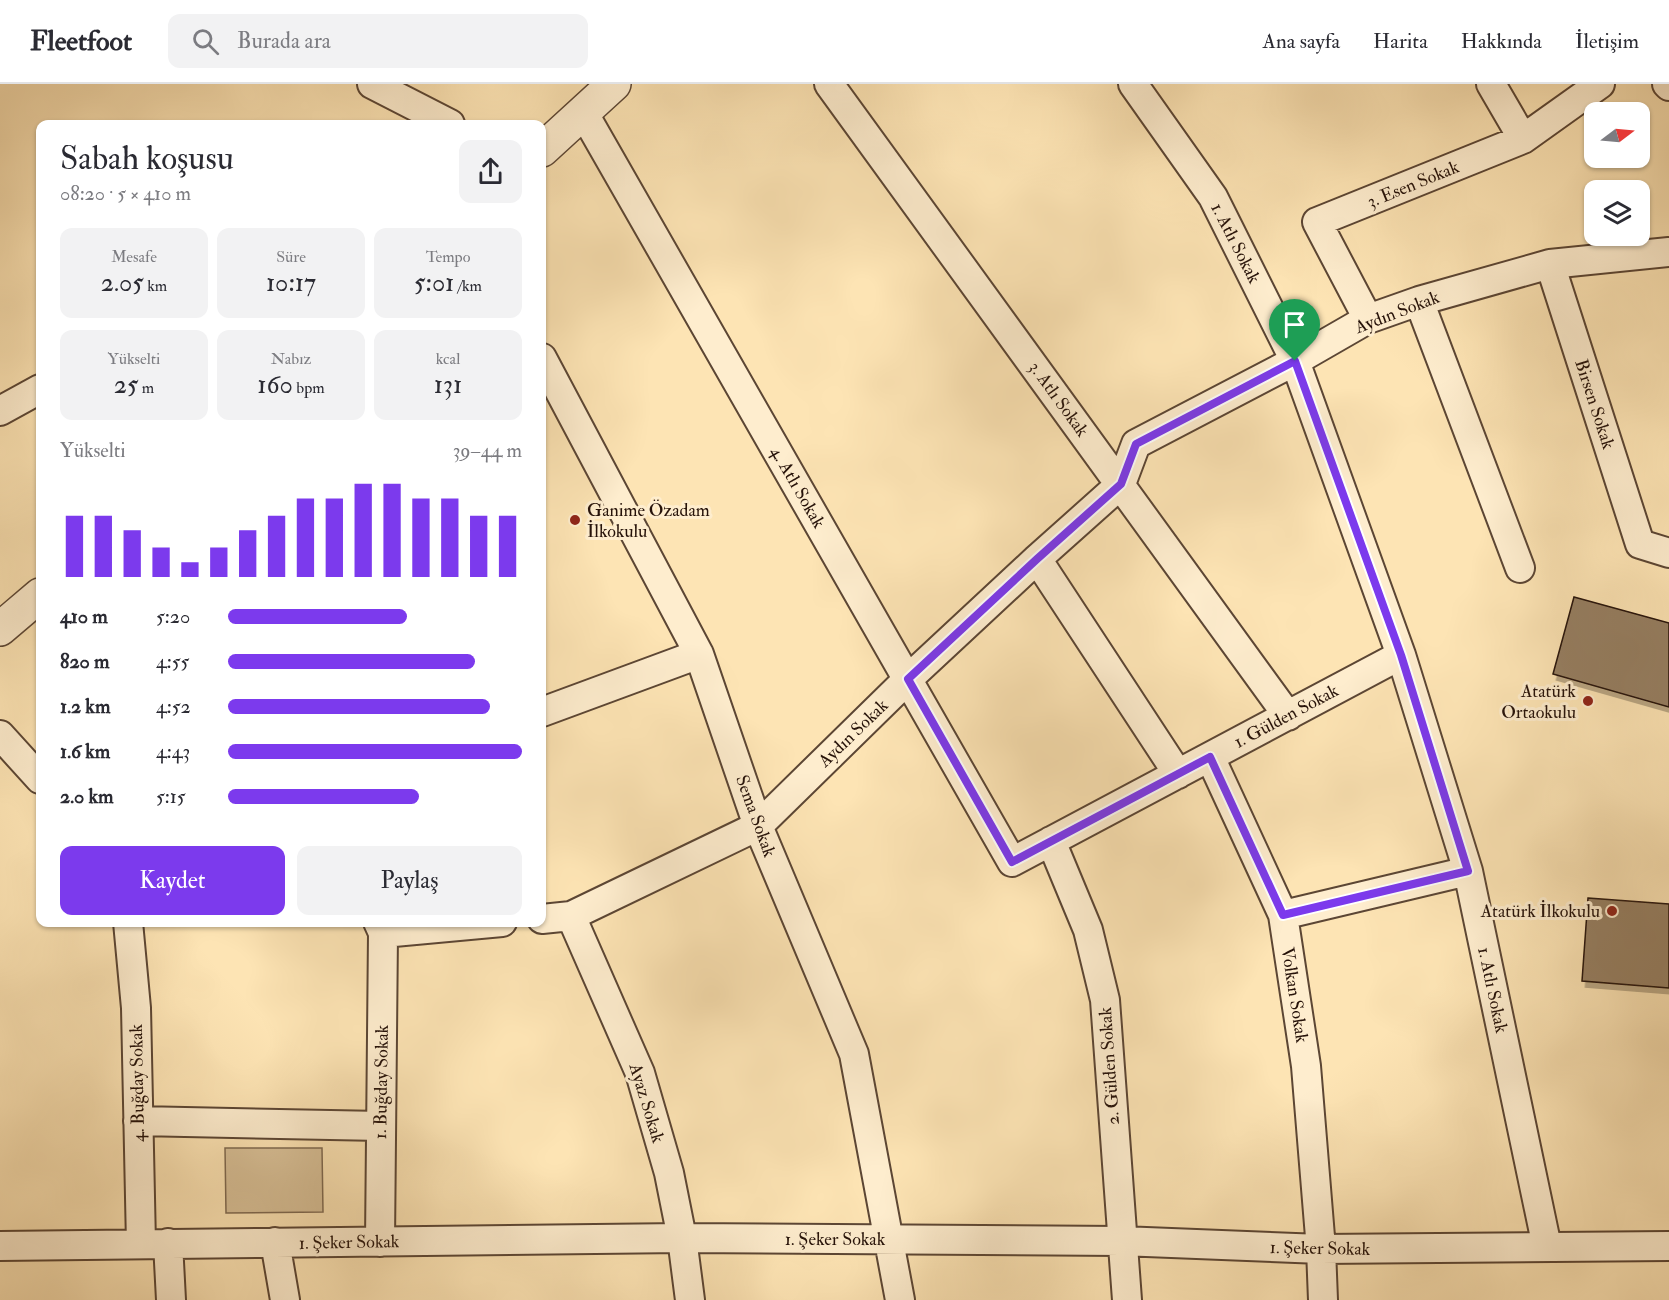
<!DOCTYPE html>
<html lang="tr">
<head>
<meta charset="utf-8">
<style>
	:root { --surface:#fff; --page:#f2f2f3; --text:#2b2b33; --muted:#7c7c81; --line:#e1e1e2; --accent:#7c3aed }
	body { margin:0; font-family:"IM FELL Double Pica",serif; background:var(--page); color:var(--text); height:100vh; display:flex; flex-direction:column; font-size:22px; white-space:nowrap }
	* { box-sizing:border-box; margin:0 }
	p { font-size:20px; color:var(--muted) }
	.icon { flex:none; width:33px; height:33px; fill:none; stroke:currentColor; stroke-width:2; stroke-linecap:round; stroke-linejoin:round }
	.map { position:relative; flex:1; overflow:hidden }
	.details { position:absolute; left:36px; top:36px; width:510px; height:807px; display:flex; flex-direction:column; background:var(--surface); border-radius:12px; box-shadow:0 2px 4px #0004 }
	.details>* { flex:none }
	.needle { width:39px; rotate:74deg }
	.buttons { position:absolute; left:1584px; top:18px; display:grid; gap:12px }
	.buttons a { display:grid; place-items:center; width:66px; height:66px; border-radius:12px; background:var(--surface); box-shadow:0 2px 4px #0004; font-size:30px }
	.pin { position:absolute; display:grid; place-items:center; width:51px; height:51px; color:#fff; margin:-62px -26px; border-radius:50% 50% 50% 0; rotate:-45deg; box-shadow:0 0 6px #0007 }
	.pin .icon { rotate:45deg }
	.round { display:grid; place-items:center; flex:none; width:63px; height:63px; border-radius:12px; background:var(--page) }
	.head { display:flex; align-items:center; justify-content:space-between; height:102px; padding:0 24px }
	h1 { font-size:33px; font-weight:600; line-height:45px }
	.metrics { display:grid; grid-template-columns:repeat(3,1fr); gap:9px; height:102px; padding:6px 24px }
	.metrics div { display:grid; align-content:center; border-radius:12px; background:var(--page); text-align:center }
	.metrics b { font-size:26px; font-weight:600 }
	.metrics small { font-size:16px; font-weight:400 }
	.metrics p { font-size:16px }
	.chart { height:168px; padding:12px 24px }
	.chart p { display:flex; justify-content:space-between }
	.chart svg { width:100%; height:108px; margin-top:6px; stroke:var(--accent); stroke-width:6 }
	.action { display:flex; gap:12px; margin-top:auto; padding:12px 24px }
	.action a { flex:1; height:69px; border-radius:12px; background:var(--accent); color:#fff; font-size:24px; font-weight:600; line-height:69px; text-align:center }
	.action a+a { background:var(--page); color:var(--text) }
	ul { padding:0 24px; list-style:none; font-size:20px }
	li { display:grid; grid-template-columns:96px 72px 1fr; align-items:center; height:45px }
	li i { height:15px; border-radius:8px; background:var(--accent) }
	header { display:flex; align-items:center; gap:36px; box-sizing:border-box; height:84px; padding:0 30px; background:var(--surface); border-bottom:2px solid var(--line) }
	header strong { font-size:28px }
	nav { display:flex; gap:33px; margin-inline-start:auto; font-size:21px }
	.search { width:420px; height:54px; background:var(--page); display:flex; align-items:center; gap:15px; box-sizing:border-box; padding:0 21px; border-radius:12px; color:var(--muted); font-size:22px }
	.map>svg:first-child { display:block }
	.green { fill:#d8c097; stroke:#7f6950; stroke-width:1.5 }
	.building { fill:#967f62; stroke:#261209; stroke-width:1.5; filter:url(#shadow) }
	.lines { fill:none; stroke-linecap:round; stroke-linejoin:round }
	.minor-casing { stroke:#5c4634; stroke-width:32 }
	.tertiary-casing { stroke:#5c4634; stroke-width:36 }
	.minor { stroke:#feedce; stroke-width:28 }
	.tertiary { stroke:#feedce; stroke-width:33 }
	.route-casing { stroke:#fff; stroke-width:12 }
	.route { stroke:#7c3aed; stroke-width:8 }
	.poi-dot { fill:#8f2418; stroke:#feedce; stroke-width:2 }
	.labels { text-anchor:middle; stroke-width:6; stroke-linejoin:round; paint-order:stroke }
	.street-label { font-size:18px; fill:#261209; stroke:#feedce }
	.poi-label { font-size:18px; fill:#261209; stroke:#feedce; text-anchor:end }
</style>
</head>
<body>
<header>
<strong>Fleetfoot</strong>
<div class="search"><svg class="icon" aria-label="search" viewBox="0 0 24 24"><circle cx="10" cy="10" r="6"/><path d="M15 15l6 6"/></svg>Burada ara</div>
<nav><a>Ana sayfa</a><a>Harita</a><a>Hakkında</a><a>İletişim</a></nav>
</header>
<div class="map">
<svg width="1669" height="1216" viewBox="0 0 1669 1216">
	<defs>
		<filter id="shadow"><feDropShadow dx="3.5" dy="6" stdDeviation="0" flood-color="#0004"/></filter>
	</defs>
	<rect width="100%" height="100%" fill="#fde4b4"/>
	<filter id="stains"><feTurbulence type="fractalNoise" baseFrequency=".00333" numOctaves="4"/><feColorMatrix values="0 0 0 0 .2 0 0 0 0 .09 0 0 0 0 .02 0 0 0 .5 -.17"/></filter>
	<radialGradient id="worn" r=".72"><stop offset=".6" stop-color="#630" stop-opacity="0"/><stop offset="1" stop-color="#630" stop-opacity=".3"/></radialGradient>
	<path class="green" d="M225 1064H322L323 1128 226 1129Z"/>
	<path class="building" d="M1574 513 1669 539V623L1553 590Z
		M1588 814 1669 820V904L1582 897Z"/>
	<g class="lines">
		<g class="minor-casing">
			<path id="minor" d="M372 0 450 40
				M829 0 1288 632
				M1133 0 1213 113 1295 277 1401 571 1468 787 1547 1163
				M1491 0 1523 55
				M1667 0 1669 2
				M583 28 1012 778 1401 571
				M1550 180 1640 460 1669 469
				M1419 217 1520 484
				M1368 235 1317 138 1523 55 1600 0
				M542 274 699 570 758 742 854 970 900 1216
				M0 327 40 305
				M1037 475 1178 690
				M542 628 699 570
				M0 651 40 695
				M1210 673 1283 831 1306 982 1321 1165 1323 1216
				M1051 757 1088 846 1105 916 1127 1216
				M1283 831 1468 787
				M571 832 640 989 669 1089 682 1154 690 1216
				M542 835 571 832 758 742 908 595 1037 475 1121 400 1136 360 1295 277 1368 235 1419 217 1550 180 1669 168
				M128 838 136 924 141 1160
				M378 838 383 849 380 1158
				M383 849 502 838
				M138 1037 381 1042
				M275 1158 285 1216
				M168 1159 171 1216
				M0 1162 682 1154 1121 1157 1321 1165 1669 1162"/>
		</g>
		<g class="tertiary-casing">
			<path id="tertiary" d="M542 66 614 0
				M0 545 40 511"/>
		</g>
		<use href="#minor" class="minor"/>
		<use href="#tertiary" class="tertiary"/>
	</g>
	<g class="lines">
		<g class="route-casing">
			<path id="route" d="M1295 277 1401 571 1468 787 1283 831 1210 673 1012 778 908 595 1037 475 1121 400 1136 360Z"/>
		</g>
		<use href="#route" class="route"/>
	</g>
	<g class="poi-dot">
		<circle cx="575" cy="436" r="6"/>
		<circle cx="1588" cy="617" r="6"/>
		<circle cx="1612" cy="827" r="6"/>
	</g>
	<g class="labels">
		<g class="street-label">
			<text transform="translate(1413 100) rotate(-22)" y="6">3. Esen Sokak</text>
			<text transform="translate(1236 159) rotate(63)" y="6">1. Atlı Sokak</text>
			<text transform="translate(1397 228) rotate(-21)" y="6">Aydın Sokak</text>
			<text transform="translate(1059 315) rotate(54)" y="6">3. Atlı Sokak</text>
			<text transform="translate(1595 320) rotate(72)" y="6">Birsen Sokak</text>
			<text transform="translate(798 403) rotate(60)" y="6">4. Atlı Sokak</text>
			<text transform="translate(1286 632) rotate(-28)" y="6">1. Gülden Sokak</text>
			<text transform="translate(853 649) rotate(-44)" y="6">Aydın Sokak</text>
			<text transform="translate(756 732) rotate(70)" y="6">Sema Sokak</text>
			<text transform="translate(1493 906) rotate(78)" y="6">1. Atlı Sokak</text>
			<text transform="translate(1295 911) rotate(81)" y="6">Volkan Sokak</text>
			<text transform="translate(1109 982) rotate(-94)" y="6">2. Gülden Sokak</text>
			<text transform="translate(381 998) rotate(-89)" y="6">1. Buğday Sokak</text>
			<text transform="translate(137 999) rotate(-91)" y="6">4. Buğday Sokak</text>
			<text transform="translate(647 1019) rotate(73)" y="6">Ayaz Sokak</text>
			<text x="835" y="1161">1. Şeker Sokak</text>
			<text transform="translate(349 1158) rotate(-1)" y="6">1. Şeker Sokak</text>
			<text transform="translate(1320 1164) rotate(1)" y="6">1. Şeker Sokak</text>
		</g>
		<g class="poi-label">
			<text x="587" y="432" text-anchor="start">Ganime Özadam<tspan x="587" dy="21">İlkokulu</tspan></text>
			<text x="1576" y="613">Atatürk<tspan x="1576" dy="21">Ortaokulu</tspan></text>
			<text x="1600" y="833">Atatürk İlkokulu</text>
		</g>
	</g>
	<rect width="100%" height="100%" filter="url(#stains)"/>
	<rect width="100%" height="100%" fill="url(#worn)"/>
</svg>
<div class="buttons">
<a><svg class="needle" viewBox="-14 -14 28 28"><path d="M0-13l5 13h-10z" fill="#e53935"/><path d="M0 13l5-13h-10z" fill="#7c7c81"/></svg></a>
<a><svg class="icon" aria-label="layers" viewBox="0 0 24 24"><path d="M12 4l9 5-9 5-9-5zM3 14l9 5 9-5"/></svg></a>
</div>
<div class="pin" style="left:1295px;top:277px;background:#1e9e55"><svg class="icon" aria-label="arrive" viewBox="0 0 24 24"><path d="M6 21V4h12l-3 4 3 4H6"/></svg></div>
<section class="details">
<div class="head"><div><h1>Sabah koşusu</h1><p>08:20 · 5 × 410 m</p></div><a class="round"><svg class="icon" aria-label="share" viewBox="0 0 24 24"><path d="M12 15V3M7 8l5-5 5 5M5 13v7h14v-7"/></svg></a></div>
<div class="metrics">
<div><p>Mesafe</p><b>2.05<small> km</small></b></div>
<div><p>Süre</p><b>10:17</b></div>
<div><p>Tempo</p><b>5:01<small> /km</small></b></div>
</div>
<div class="metrics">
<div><p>Yükselti</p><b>25<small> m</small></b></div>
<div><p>Nabız</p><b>160<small> bpm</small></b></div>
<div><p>kcal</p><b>131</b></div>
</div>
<div class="chart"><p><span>Yükselti</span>39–44 m</p>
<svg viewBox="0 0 160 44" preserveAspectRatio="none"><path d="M5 44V19M15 44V19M25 44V25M35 44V32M45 44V38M55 44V32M65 44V25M75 44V19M85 44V12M95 44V12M105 44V6M115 44V6M125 44V12M135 44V12M145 44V19M155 44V19"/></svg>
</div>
<ul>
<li><b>410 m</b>5:20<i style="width:61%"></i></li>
<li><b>820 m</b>4:55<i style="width:84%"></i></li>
<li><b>1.2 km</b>4:52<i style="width:89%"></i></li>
<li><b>1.6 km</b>4:43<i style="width:100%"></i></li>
<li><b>2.0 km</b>5:15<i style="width:65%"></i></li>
</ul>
<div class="action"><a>Kaydet</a><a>Paylaş</a></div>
</section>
</div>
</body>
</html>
